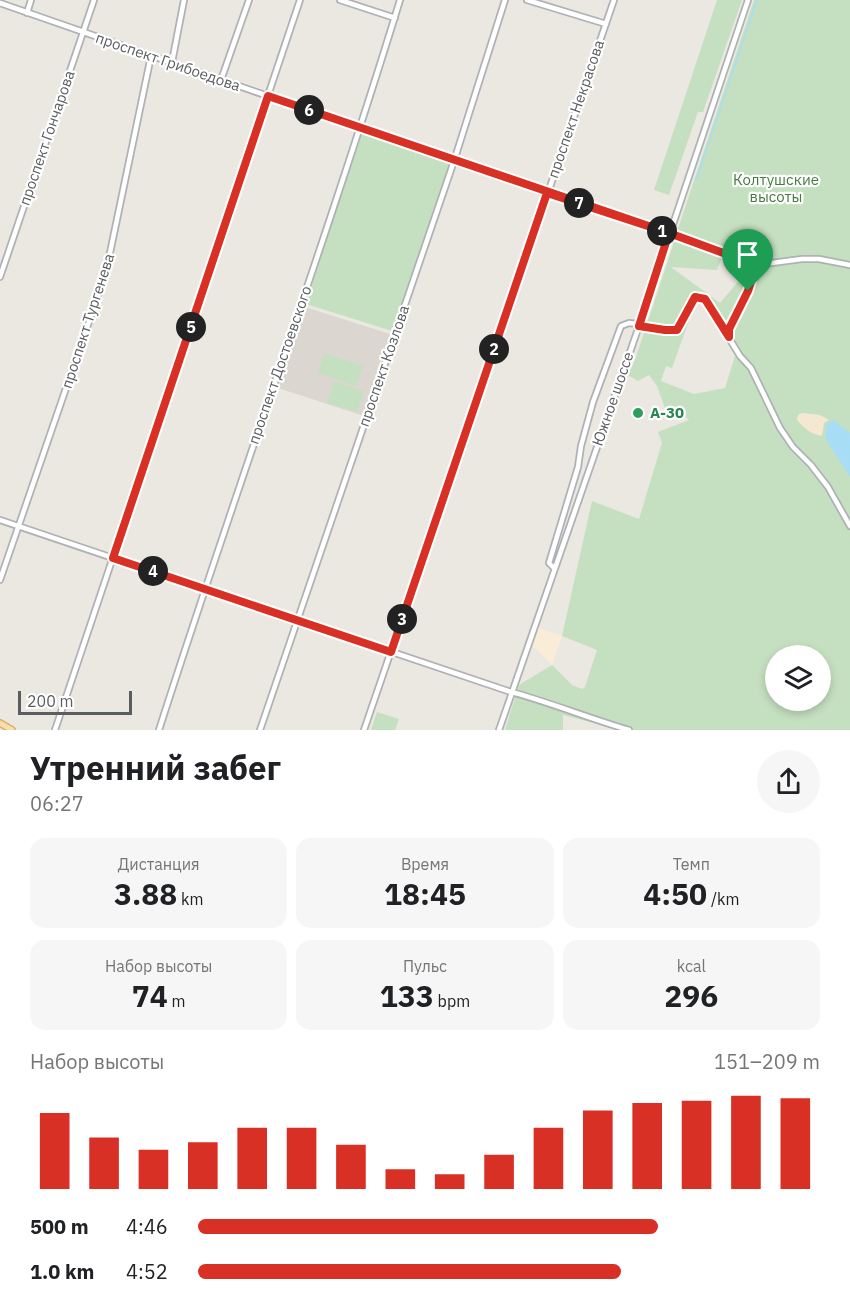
<!DOCTYPE html>
<html lang="ru">
<head>
<meta charset="utf-8">
<style>
	:root { --surface:#fff; --page:#f6f6f6; --text:#202124; --muted:#757577; --accent:#d93025 }
	body { margin:0; font-family:"IBM Plex Sans",sans-serif; background:var(--page); color:var(--text); height:100vh; display:flex; flex-direction:column; font-size:22px; white-space:nowrap }
	* { box-sizing:border-box; margin:0 }
	p { font-size:20px; color:var(--muted) }
	.icon { flex:none; width:33px; height:33px; fill:none; stroke:currentColor; stroke-width:2; stroke-linecap:round; stroke-linejoin:round }
	.map { position:relative; height:730px; overflow:hidden }
	.drawer { display:flex; flex-direction:column; background:var(--surface); flex:1 }
	.drawer>* { flex:none }
	.controls { position:absolute; left:765px; top:645px; display:grid; gap:12px }
	.controls a { display:grid; place-items:center; width:66px; height:66px; border-radius:50%; background:var(--surface); box-shadow:0 3px 9px #0003; font-size:30px }
	.scale { position:absolute; left:18px; bottom:15px; width:114px; box-sizing:border-box; padding-left:6px; border:3px solid #5a5e60; border-top:0; font-size:16px; line-height:21px; white-space:nowrap; color:#5a5e60; -webkit-text-stroke:4px #fff; paint-order:stroke }
	.pin { position:absolute; display:grid; place-items:center; width:51px; height:51px; color:#fff; margin:-62px -26px; border-radius:50% 50% 50% 0; rotate:-45deg; box-shadow:0 0 6px #0007 }
	.pin .icon { rotate:45deg }
	.km { position:absolute; width:30px; height:30px; margin:-15px; border-radius:50%; background:#222; color:#fff; font-size:16px; line-height:30px; text-align:center }
	.round { display:grid; place-items:center; flex:none; width:63px; height:63px; border-radius:32px; background:var(--page) }
	.overview { display:flex; align-items:center; justify-content:space-between; height:102px; padding:0 30px }
	h1 { font-size:33px; font-weight:700; line-height:45px }
	.metrics { display:grid; grid-template-columns:repeat(3,1fr); gap:9px; height:102px; padding:6px 30px }
	.metrics div { display:grid; align-content:center; border-radius:15px; background:var(--page); text-align:center }
	.metrics b { font-size:30px; font-weight:700 }
	.metrics small { font-size:16px; font-weight:400 }
	.metrics p { font-size:16px }
	.chart { height:168px; padding:12px 30px }
	.chart p { display:flex; justify-content:space-between }
	.chart svg { width:100%; height:108px; margin-top:6px; stroke:var(--accent); stroke-width:6 }
	ul { padding:0 30px; list-style:none; font-size:20px }
	li { display:grid; grid-template-columns:96px 72px 1fr; align-items:center; height:45px }
	li i { height:15px; border-radius:8px; background:var(--accent) }
	.map>svg:first-child { display:block }
	.commercial { fill:#f9edd8 }
	.education { fill:#dbd7d0 }
	.green { fill:#c5e0c0; fill-rule:evenodd }
	.sand { fill:#f5e8d2 }
	.water { fill:#a7def5 }
	.lines { fill:none; stroke-linecap:round; stroke-linejoin:round }
	.stream { stroke:#a7def5; stroke-width:1.5 }
	.minor-casing { stroke:#afb2b5; stroke-width:8 }
	.major-casing { stroke:#e1ac65; stroke-width:8 }
	.minor { stroke:#fff; stroke-width:4.5 }
	.major { stroke:#f5dfac; stroke-width:5 }
	.route-casing { stroke:#fff; stroke-width:12 }
	.route { stroke:#d93025; stroke-width:8 }
	.leisure-dot { fill:#2e9e5b; stroke:#fff; stroke-width:2 }
	.labels { text-anchor:middle; stroke-width:4.5; stroke-linejoin:round; paint-order:stroke }
	.street-label { font-size:15px; fill:#5a5e60; stroke:#fff }
	.park-label { font-size:15px; fill:#437c3d; stroke:#fff }
	.leisure-label { font-size:15px; font-weight:bold; fill:#27864d; stroke:#fff; text-anchor:start }
</style>
</head>
<body>
<div class="map">
<svg width="850" height="730" viewBox="0 0 850 730">
	<rect width="100%" height="100%" fill="#ebe7e1"/>
	<path class="commercial" d="M539 628 562 636 552 665 533 646Z"/>
	<path class="education" d="M305 307 390 334 364 416 278 388Z"/>
	<path class="green" d="M717 0H742L703 112H698L669 195 654 190Z
		M754 0H850V730H620L563 715V730H505L519 685 552 665 572 685 582 689 585 687 597 650 562 636 592 501 639 519 662 443 658 432 689 420 681 413 667 414 657 386 649 375 638 381 628 375 635 360 674 242 682 241 723 254 717 270 671 267 720 303 746 272 766 268 768 264 681 236 682 233 678 229ZM696 301 704 302 735 356 725 388 694 394 661 381 666 366 672 368ZM776 656H820V700H776Z
		M361 133 450 163 392 331 306 304Z
		M324 353 363 366 356 386 318 373Z
		M334 381 364 391 357 412 327 403Z
		M377 712 399 719 395 730H371Z"/>
	<path class="sand" d="M802 413 820 415 829 420 824 423 822 436C811 434 805 429 797 420L798 415Z"/>
	<path class="water" d="M833 420 850 433V477L825 438 827 424Z"/>
	<g class="lines">
		<path class="stream" d="M696 180 757 0"/>
		<g class="minor-casing">
			<path id="minor" d="M340 0 395 18
				M527 0 606 24
				M0 3 547 193 669 233 756 265 802 259H819L850 265
				M27 13 31 0
				M172 62 184 0
				M221 80 249 0
				M0 277 94 0
				M639 326 665 331 677 330 695 297 705 299 740 356 751 368 780 428 793 447 811 465 828 487 850 526
				M728 337 729 329 743 303 756 265
				M0 520 508 691C549 702 588 718 629 730
				M554 568 549 563 578 467 581 446 593 402 621 326 629 323 639 324
				M0 580 106 272 151 56
				M55 730 300 0
				M159 730C237 486 325 245 400 0
				M260 730 454 161 505 0
				M364 730 614 0
				M499 730 639 326 748 0"/>
		</g>
		<g class="major-casing">
			<path id="major" d="M0 723 12 730"/>
		</g>
		<use href="#minor" class="minor"/>
		<use href="#major" class="major"/>
	</g>
	<g class="lines">
		<g class="route-casing">
			<path id="route" d="M748 291 729 329V337L705 299 695 297 677 330H665L639 326 669 233 547 193 391 652 113 558 268 96 669 233 756 265 748 291"/>
		</g>
		<use href="#route" class="route"/>
	</g>
	<circle class="leisure-dot" cx="638" cy="413" r="6"/>
	<g class="labels">
		<g class="street-label">
			<text transform="translate(168 62) rotate(19)" y="5">проспект Грибоедова</text>
			<text transform="translate(576 109) rotate(-71)" y="5">проспект Некрасова</text>
			<text transform="translate(47 138) rotate(-71)" y="5">проспект Гончарова</text>
			<text transform="translate(88 321) rotate(-72)" y="5">проспект Тургенева</text>
			<text transform="translate(280 365) rotate(-71)" y="5">проспект Достоевского</text>
			<text transform="translate(384 366) rotate(-71)" y="5">проспект Козлова</text>
			<text transform="translate(613 399) rotate(-71)" y="5">Южное шоссе</text>
		</g>
		<g class="park-label">
			<text x="776" y="185">Колтушские<tspan x="776" dy="17">высоты</tspan></text>
		</g>
		<g class="leisure-label">
			<text x="650" y="418">А-30</text>
		</g>
	</g>
</svg>
<div class="controls">
<a><svg class="icon" aria-label="layers" viewBox="0 0 24 24"><path d="M12 4l9 5-9 5-9-5zM3 14l9 5 9-5"/></svg></a>
</div>
<div class="scale">200 m</div>
<div class="pin" style="left:748px;top:291px;background:#1e9e55"><svg class="icon" aria-label="arrive" viewBox="0 0 24 24"><path d="M6 21V4h12l-3 4 3 4H6"/></svg></div>
<b class="km" style="left:662px;top:231px">1</b>
<b class="km" style="left:494px;top:349px">2</b>
<b class="km" style="left:402px;top:619px">3</b>
<b class="km" style="left:153px;top:571px">4</b>
<b class="km" style="left:191px;top:327px">5</b>
<b class="km" style="left:309px;top:110px">6</b>
<b class="km" style="left:579px;top:203px">7</b>
</div>
<section class="drawer">
<div class="overview"><div><h1>Утренний забег</h1><p>06:27</p></div><a class="round"><svg class="icon" aria-label="share" viewBox="0 0 24 24"><path d="M12 15V3M7 8l5-5 5 5M5 13v7h14v-7"/></svg></a></div>
<div class="metrics">
<div><p>Дистанция</p><b>3.88<small> km</small></b></div>
<div><p>Время</p><b>18:45</b></div>
<div><p>Темп</p><b>4:50<small> /km</small></b></div>
</div>
<div class="metrics">
<div><p>Набор высоты</p><b>74<small> m</small></b></div>
<div><p>Пульс</p><b>133<small> bpm</small></b></div>
<div><p>kcal</p><b>296</b></div>
</div>
<div class="chart"><p><span>Набор высоты</span>151–209 m</p>
<svg viewBox="0 0 160 44" preserveAspectRatio="none"><path d="M5 44V13M15 44V23M25 44V28M35 44V25M45 44V19M55 44V19M65 44V26M75 44V36M85 44V38M95 44V30M105 44V19M115 44V12M125 44V9M135 44V8M145 44V6M155 44V7"/></svg>
</div>
<ul>
<li><b>500 m</b>4:46<i style="width:74%"></i></li>
<li><b>1.0 km</b>4:52<i style="width:68%"></i></li>
</ul>
</section>
</body>
</html>
